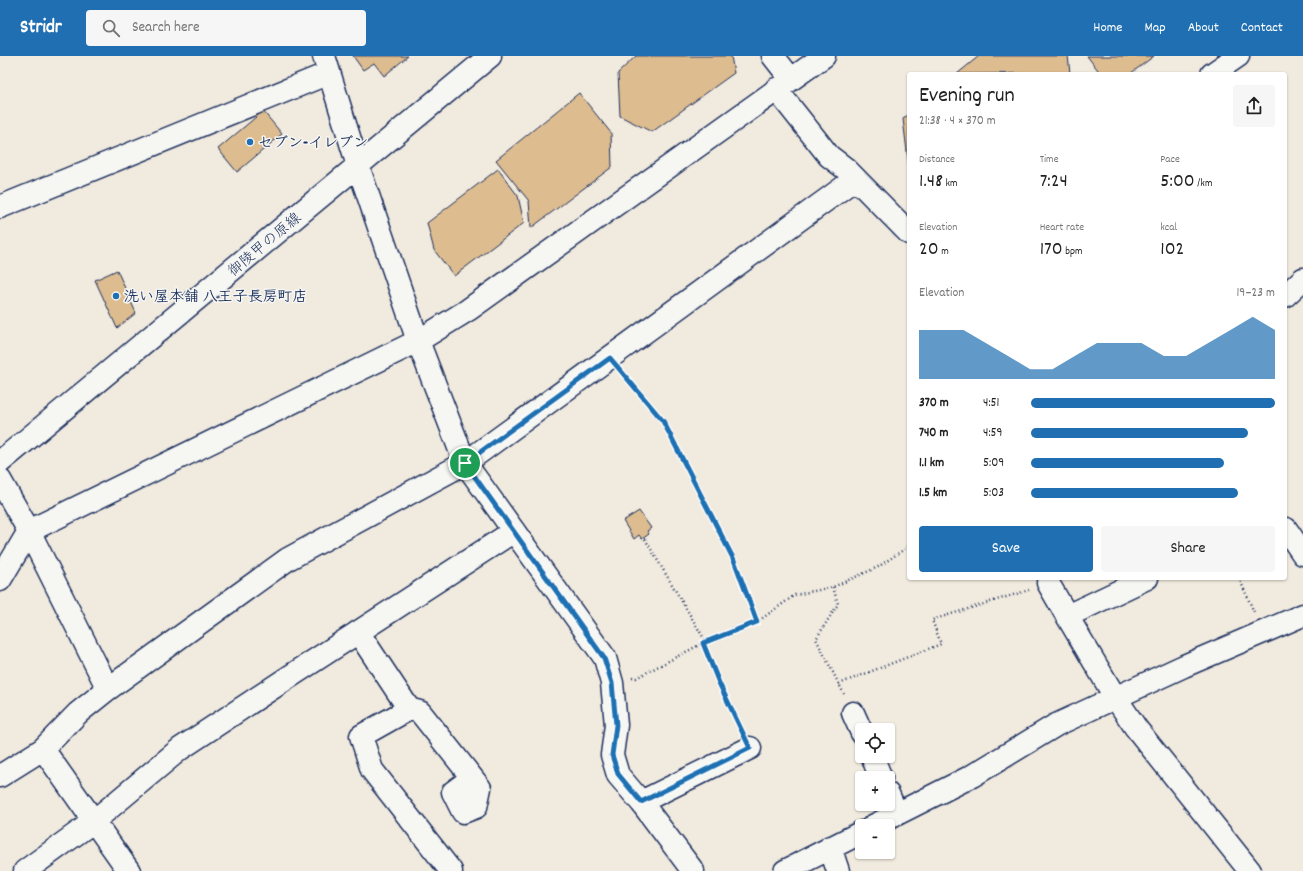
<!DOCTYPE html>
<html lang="en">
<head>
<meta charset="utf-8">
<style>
	:root { --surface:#fff; --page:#f6f6f6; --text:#222; --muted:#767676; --accent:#1f6fb2 }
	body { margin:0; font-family:Dekko,"Klee One",sans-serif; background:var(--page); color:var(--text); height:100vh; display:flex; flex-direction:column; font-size:15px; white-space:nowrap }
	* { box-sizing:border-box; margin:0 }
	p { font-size:13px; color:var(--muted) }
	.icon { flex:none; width:22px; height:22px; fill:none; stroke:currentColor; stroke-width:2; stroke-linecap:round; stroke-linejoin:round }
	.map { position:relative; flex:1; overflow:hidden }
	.side { position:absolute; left:907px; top:16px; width:380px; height:508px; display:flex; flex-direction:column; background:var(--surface); border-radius:4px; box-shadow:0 1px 3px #0004 }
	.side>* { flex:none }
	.buttons { position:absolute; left:855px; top:667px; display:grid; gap:8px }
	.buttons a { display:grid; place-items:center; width:40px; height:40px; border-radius:4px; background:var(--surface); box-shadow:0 1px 3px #0004; font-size:20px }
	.pin { position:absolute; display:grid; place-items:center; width:34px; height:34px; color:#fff; margin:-17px; border:2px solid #fff; border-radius:50%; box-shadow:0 1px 4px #0007 }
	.round { display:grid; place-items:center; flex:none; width:42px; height:42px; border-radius:4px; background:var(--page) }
	.head { display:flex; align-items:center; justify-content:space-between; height:68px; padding:0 12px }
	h1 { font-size:22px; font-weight:600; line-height:30px }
	.metrics { display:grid; grid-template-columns:repeat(3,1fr); gap:6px; height:68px; padding:4px 12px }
	.metrics div { display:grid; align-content:center }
	.metrics b { font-size:20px; font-weight:600 }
	.metrics small { font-size:11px; font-weight:400 }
	.metrics p { font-size:11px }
	.chart { height:112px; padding:8px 12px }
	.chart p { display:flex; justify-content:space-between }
	.chart svg { width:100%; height:72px; margin-top:4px; fill:var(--accent); opacity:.7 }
	.cta { display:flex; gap:8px; margin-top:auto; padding:8px 12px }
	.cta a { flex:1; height:46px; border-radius:4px; background:var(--accent); color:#fff; font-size:16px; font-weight:600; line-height:46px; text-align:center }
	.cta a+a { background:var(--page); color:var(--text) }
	ul { padding:0 12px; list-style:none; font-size:13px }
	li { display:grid; grid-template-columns:64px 48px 1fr; align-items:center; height:30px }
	li i { height:10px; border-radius:5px; background:var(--accent) }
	header { display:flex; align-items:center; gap:24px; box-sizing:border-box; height:56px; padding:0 20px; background:var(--accent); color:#fff }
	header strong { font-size:19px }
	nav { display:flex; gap:22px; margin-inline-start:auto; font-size:14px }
	.search { width:280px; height:36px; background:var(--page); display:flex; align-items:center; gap:10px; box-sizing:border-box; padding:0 14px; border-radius:4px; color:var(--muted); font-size:15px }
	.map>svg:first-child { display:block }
	.building { fill:#ddbc8f; stroke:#1b2f5e }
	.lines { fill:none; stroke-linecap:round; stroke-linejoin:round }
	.minor-casing { stroke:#1b2f5e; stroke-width:25 }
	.path { stroke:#1b2f5e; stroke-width:2.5; stroke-dasharray:1 3; stroke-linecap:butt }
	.minor { stroke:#f6f6f2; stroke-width:22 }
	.route-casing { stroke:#fff; stroke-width:8 }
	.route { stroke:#1f6fb2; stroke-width:5 }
	.poi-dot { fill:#1f6fb2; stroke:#f6f6f2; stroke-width:1.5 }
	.labels { text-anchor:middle; stroke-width:3; stroke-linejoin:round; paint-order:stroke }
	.poi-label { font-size:15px; font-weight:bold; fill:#1b2f5e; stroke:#f6f6f2; text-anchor:start }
	.street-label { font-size:15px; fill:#1b2f5e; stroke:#f6f6f2 }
</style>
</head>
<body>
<header>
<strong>Stridr</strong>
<div class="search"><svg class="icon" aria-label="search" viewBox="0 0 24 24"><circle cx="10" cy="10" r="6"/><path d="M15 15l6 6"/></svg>Search here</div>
<nav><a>Home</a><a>Map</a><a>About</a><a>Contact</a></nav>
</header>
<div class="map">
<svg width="1303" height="815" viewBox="0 0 1303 815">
	<rect width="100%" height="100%" fill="#f1eade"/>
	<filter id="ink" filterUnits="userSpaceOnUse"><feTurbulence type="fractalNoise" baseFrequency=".025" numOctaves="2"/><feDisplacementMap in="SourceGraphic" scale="8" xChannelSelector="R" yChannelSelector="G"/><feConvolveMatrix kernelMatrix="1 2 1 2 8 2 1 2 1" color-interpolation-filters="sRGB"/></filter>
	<g filter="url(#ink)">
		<path class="building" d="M353 0H408L384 20 374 7 363 14Z
			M636 0H731L734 17 652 76 620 60 618 17Z
			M979 0H1068L1070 17 957 18Z
			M1087 0H1154L1130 18H1101Z
			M579 37 611 77 612 111 531 172 529 145 496 104Z
			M263 55 282 78 237 116 218 93Z
			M909 58V112L903 63Z
			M498 113 518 140 524 167 454 220 434 194 427 167Z
			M117 214 136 257 117 272 95 224Z
			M639 455 651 472 647 475 649 478 642 483 639 479 634 483 623 465Z"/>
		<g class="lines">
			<g class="minor-casing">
				<path id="minor" d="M324 0 358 110 418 285 465 407 605 602 612 627 616 669 612 699 618 719 641 746 693 815
					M773 0 791 23
					M1212 18 1238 0
					M776 33 829 100 846 113 909 177
					M0 151 329 17
					M1285 240 1303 223
					M0 406 490 0
					M0 424 29 475 108 633
					M1286 473 1303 498
					M1147 522 1067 560 1115 641 1136 672 1250 815
					M0 524 29 475 418 285 468 254 824 0
					M1048 527 1067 560
					M358 576 409 653 361 680 372 714 451 815
					M409 653 420 656 466 714 480 732 476 751 463 756 453 736 472 722
					M853 657 862 677
					M43 693 129 815
					M872 700 881 722
					M0 720 43 693 78 657 108 633 288 503 465 407 855 123
					M888 738 897 758
					M641 746 750 692
					M873 770 972 720 1056 669 1184 610 1303 559
					M830 791 838 815
					M25 815 94 765 180 693 286 623 514 475
					M785 815 862 776"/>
			</g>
			<path class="path" d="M623 318 663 365 734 505 757 566
				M645 483 706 586
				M1239 522 1254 556
				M833 531 838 548 816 583 844 638
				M703 587 719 627 741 673
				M632 621 636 622 703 587 757 566 795 539 833 531 878 511 909 490
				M839 628 941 588 932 564 1029 534"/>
			<use href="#minor" class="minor"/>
		</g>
	</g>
	<g class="lines" filter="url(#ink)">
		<g class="route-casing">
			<path id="route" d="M610 302 663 365 734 504 757 566 703 587 719 627 750 692 641 746 618 718 612 699 616 669 612 627 604 602 465 407Z"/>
		</g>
		<use href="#route" class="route"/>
	</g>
	<g class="poi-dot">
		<circle cx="250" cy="86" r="4"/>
		<circle cx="116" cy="240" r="4"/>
	</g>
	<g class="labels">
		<g class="poi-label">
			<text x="258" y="91">セブン-イレブン</text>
			<text x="124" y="245">洗い屋本舗 八王子長房町店</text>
		</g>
		<g class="street-label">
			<text transform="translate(264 188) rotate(-40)" y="5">御陵甲の原線</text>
		</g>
	</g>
</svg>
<div class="buttons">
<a><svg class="icon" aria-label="locate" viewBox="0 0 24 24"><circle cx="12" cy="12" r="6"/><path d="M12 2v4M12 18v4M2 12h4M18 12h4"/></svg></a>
<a>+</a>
<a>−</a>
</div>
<div class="pin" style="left:465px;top:407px;background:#1e9e55"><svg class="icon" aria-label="arrive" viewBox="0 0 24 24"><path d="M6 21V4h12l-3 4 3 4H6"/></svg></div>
<section class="side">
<div class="head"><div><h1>Evening run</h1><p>21:38 · 4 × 370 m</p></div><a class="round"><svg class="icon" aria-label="share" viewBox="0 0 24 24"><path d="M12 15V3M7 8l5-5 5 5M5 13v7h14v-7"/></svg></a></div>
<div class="metrics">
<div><p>Distance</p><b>1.48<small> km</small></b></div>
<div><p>Time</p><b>7:24</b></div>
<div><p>Pace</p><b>5:00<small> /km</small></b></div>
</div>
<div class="metrics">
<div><p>Elevation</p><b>20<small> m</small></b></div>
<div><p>Heart rate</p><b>170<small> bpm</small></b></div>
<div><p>kcal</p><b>102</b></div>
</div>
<div class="chart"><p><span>Elevation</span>19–23 m</p>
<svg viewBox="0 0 160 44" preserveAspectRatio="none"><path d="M0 44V14L10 14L20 14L30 22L40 30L50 38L60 38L70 30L80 22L90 22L100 22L110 30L120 30L130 22L140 14L150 6L160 14V44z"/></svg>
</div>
<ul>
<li><b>370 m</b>4:51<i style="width:100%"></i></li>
<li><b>740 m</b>4:59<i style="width:89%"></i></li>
<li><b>1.1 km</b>5:09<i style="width:79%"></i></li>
<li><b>1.5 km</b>5:03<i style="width:85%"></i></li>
</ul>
<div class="cta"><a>Save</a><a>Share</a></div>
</section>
</div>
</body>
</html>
